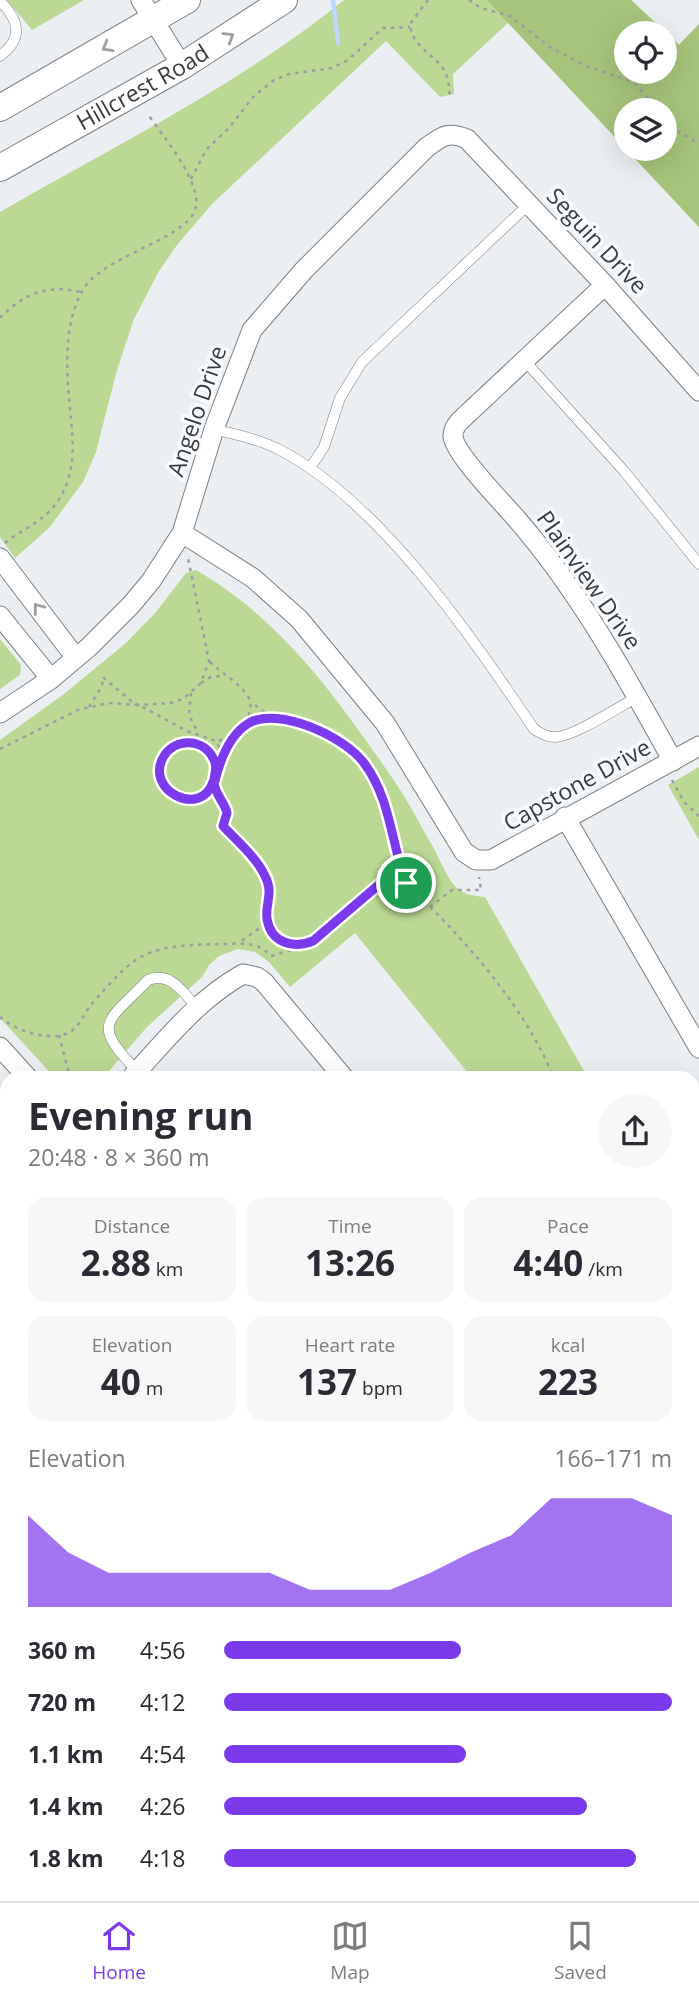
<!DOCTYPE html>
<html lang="en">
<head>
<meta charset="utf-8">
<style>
	:root { --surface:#fff; --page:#f7f7f7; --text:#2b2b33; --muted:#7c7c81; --line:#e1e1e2; --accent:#7c3aed }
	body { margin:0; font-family:"Open Sans",sans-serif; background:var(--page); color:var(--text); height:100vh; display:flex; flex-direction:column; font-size:26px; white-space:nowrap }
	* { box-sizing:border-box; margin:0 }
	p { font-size:23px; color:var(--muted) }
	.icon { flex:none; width:38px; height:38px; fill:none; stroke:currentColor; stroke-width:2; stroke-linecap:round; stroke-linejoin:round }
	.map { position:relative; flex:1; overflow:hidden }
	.drawer { position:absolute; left:0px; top:1071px; width:700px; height:831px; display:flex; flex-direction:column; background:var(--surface); border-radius:21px 21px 0 0; box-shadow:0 7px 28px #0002 }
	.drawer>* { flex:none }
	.tools { position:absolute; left:614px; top:21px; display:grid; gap:14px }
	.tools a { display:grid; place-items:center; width:63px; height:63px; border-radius:50%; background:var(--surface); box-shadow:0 7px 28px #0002; font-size:35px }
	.pin { position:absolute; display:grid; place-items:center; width:60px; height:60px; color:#fff; margin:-30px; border:4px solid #fff; border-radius:50%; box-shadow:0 2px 7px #0007 }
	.round { display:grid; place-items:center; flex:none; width:74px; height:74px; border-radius:37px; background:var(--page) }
	.overview { display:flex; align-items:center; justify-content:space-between; height:119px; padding:0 28px }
	h1 { font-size:38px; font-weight:700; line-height:52px }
	.stats { display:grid; grid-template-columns:repeat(3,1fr); gap:10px; height:119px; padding:7px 28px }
	.stats div { display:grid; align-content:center; border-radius:18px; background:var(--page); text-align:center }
	.stats b { font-size:35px; font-weight:700 }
	.stats small { font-size:19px; font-weight:400 }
	.stats p { font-size:19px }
	.chart { height:196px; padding:14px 28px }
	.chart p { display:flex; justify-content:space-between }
	.chart svg { width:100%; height:126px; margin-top:7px; fill:var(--accent); opacity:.7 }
	ul { padding:0 28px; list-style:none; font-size:23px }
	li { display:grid; grid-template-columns:112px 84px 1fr; align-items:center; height:52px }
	li i { height:18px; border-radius:9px; background:var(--accent) }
	.menu { display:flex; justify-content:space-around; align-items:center; height:98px; border-top:2px solid var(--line); background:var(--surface); font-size:19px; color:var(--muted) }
	.menu a { display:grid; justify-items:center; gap:4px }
	.menu .selected { color:var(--accent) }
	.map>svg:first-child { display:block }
	.green { fill:#bbd894; fill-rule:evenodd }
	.forest { fill:#a6c47c; fill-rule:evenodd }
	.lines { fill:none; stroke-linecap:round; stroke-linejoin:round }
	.stream { stroke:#bfd7ff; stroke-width:4.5 }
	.lane-casing { stroke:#7c7f82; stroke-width:11 }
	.street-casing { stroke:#7c7f82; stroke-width:21 }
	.secondary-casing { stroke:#7c7f82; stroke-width:28 }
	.path { stroke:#9c9ea1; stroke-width:2.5; stroke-dasharray:3.5 5; stroke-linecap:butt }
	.lane { stroke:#fff; stroke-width:10 }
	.street { stroke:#fff; stroke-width:19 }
	.secondary { stroke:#fff; stroke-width:26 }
	.oneway { stroke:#9d9e9e }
	.route-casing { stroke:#fff; stroke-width:14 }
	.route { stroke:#7c3aed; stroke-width:9 }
	.labels { text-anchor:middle; stroke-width:7; stroke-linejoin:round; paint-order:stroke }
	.street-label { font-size:23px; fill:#3b3c3e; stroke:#f9fcff }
</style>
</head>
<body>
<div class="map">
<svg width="699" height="1901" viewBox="0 0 699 1901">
	<rect width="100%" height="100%" fill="#ebeff2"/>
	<path class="green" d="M7 0H84L32 30Z
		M344 0H631L679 45 699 24V227L508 23 453 74 454 94 440 97 386 41 212 204 177 245 159 271 134 319 117 370 96 452 83 482 49 528 15 558 0 537V212C116 145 239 85 344 0ZM626 33H665V72H626ZM626 110H665V149H626Z
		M196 570C267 611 318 673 364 738 385 767 406 796 422 828 428 839 435 849 440 861 452 885 456 895 485 897L588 1078H472L355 933 290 987 269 962 255 952 238 949 219 956 209 965 202 977 147 1027 103 1078H55L0 1018V740L64 694 126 643 156 612 186 573Z
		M0 639 21 665 20 675 0 689Z
		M699 767V840L668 785Z
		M693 1212 699 1218V1332L693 1329Z
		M699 1664V1901H569L564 1895H693V1675Z"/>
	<path class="forest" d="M487 0H631L679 45 699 24V227ZM626 33H665V72H626ZM626 110H665V149H626Z"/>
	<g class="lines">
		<path class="stream" d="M333 0 338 43"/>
		<g class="lane-casing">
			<path id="lane" d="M0 1C19 20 24 38 0 56
				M524 360 624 471 699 564
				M214 429C236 435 259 439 280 450 381 503 471 636 534 729 541 734 547 737 555 737 573 737 619 707 637 697
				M310 468 324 447 340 398 362 362 529 204
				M137 1071C90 1022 107 1023 148 980 171 971 182 992 197 1007
				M0 1205 7 1212
				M0 1535 7 1543
				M0 1847 7 1854
				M47 1895 52 1901
				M368 1895 375 1901"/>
		</g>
		<g class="street-casing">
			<path id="street" d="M141 0 182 66
				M605 285 463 418C458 422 453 429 453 436 454 453 501 501 514 516 578 589 626 676 673 761
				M182 533 253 578 299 619 385 723 464 852 476 860H491L699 746
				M0 558 76 658
				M0 616 51 679
				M0 713 51 679 89 647 131 605 151 581 182 533 214 429 252 330 304 270 427 147C443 136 448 131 467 139L605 285 699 391
				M565 817 699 1048
				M0 1047 28 1078
				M131 1078C166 1040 197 1000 243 974L257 977 264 982 344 1078
				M0 1241 7 1232
				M0 1355 7 1362
				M693 1446 699 1449
				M693 1640 699 1630
				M0 1693 7 1700
				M195 1895 201 1901
				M545 1895 549 1901
				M6 1901 12 1895"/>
		</g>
		<g class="secondary-casing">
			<g id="secondary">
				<path d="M0 108 187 0"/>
				<path id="s1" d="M0 168 182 66 284 0"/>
			</g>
		</g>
		<path class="path" d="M428 0 410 24C412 47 433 53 444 70 449 79 449 88 450 98
			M469 0 481 8 510 16 551 48 586 66 628 80 636 85 658 110
			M665 119 676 130 699 144
			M191 179 206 150 229 128 253 97 274 80 289 74 332 68 348 60 383 28 410 27
			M0 318C23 294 47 284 81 292
			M5 543C22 529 41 523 55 505 80 472 72 435 69 398 66 365 65 324 81 293 99 256 184 241 195 210 204 184 162 135 147 113
			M210 662C223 675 243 684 251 702 248 729 243 736 216 741
			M201 683 211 677 223 676
			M191 693 189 715 198 733
			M89 707 102 686 103 677 131 701 139 705 171 703 183 699 201 683 209 661 188 558
			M248 724 272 718 251 702
			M160 771a28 28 0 1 1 56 0a28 28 0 1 1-56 0Z
			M0 749 78 710 108 703 139 705 187 731 216 741 223 755 217 767
			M223 755 234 738
			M672 780 684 802 699 816
			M213 781 227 813 223 826C248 852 292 892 258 929 253 934 246 937 240 942
			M382 882 397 881 406 883 396 857
			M406 883C464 939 523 1003 554 1078
			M430 907 452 890H481L479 877
			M266 916C273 941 288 951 313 941 336 923 391 884 397 854 399 842 392 824 388 812 364 741 339 736 272 718
			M0 1017C16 1031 57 1046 75 1028 81 1022 85 1013 90 1006 102 992 122 969 136 960 160 944 193 945 221 944 240 944 256 940 271 956L298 948
			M59 1035 70 1078
			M693 1280 699 1283
			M693 1675 698 1683 696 1690 693 1692
			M693 1706 699 1697
			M604 1895 606 1901"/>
		<use href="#lane" class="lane"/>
		<use href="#street" class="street"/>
		<use href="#secondary" class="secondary"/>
	</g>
	<defs><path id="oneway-chevron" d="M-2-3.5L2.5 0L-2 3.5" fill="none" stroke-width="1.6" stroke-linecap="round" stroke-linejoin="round" transform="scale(1.75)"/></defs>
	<g class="oneway">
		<use href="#oneway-chevron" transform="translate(229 37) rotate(-32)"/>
		<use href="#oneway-chevron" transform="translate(107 47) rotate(150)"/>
		<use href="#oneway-chevron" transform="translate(38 608) rotate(-127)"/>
	</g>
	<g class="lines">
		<g class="route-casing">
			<path id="route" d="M406 883C391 843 391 799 364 763 345 737 279 706 249 723 229 735 220 760 215 781L213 782C201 819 143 790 164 756 175 738 203 738 213 758 219 768 213 776 214 783 215 794 225 803 227 813L223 826C237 841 257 858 265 876 274 893 265 903 267 919 271 943 293 949 313 941L382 882 397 881 406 883"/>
		</g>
		<use href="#route" class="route"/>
	</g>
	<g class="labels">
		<g class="street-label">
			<text dy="8" stroke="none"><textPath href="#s1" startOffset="164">Hillcrest Road</textPath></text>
			<text transform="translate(597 241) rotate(47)" y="8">Seguin Drive</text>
			<text transform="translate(197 411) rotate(-71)" y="8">Angelo Drive</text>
			<text transform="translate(589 580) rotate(55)" y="8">Plainview Drive</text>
			<text transform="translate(577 785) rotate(-29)" y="8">Capstone Drive</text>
		</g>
	</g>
</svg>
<div class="tools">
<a><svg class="icon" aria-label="locate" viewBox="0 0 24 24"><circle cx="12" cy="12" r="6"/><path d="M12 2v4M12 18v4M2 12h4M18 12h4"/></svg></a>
<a><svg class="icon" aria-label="layers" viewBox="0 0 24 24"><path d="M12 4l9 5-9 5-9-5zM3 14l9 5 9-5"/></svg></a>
</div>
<div class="pin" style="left:406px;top:883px;background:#1e9e55"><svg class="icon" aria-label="arrive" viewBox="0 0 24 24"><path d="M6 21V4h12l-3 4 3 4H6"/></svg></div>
<section class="drawer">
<div class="overview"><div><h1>Evening run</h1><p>20:48 · 8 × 360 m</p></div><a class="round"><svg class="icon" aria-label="share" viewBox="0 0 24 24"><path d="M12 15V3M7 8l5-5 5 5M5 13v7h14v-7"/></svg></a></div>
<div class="stats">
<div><p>Distance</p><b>2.88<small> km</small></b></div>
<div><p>Time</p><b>13:26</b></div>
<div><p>Pace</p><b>4:40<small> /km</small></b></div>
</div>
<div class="stats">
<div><p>Elevation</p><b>40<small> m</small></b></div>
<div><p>Heart rate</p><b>137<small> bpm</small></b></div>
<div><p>kcal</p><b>223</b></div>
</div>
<div class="chart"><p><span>Elevation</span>166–171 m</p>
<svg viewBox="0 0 160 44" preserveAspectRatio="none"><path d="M0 44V12L10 25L20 32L30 32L40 32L50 32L60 32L70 38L80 38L90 38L100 32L110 25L120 19L130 6L140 6L150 6L160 12V44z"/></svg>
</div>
<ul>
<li><b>360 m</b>4:56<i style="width:53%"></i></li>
<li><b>720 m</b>4:12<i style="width:100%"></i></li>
<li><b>1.1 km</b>4:54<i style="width:54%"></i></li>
<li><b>1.4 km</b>4:26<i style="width:81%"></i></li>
<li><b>1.8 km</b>4:18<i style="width:92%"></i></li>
</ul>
</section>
</div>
<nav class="menu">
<a class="selected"><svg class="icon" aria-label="home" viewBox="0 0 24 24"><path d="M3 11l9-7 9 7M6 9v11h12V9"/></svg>Home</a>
<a><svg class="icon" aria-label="map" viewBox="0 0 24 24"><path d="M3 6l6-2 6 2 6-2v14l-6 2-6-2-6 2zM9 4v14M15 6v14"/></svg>Map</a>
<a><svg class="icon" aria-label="saved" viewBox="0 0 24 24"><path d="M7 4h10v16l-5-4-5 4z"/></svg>Saved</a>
</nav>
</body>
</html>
